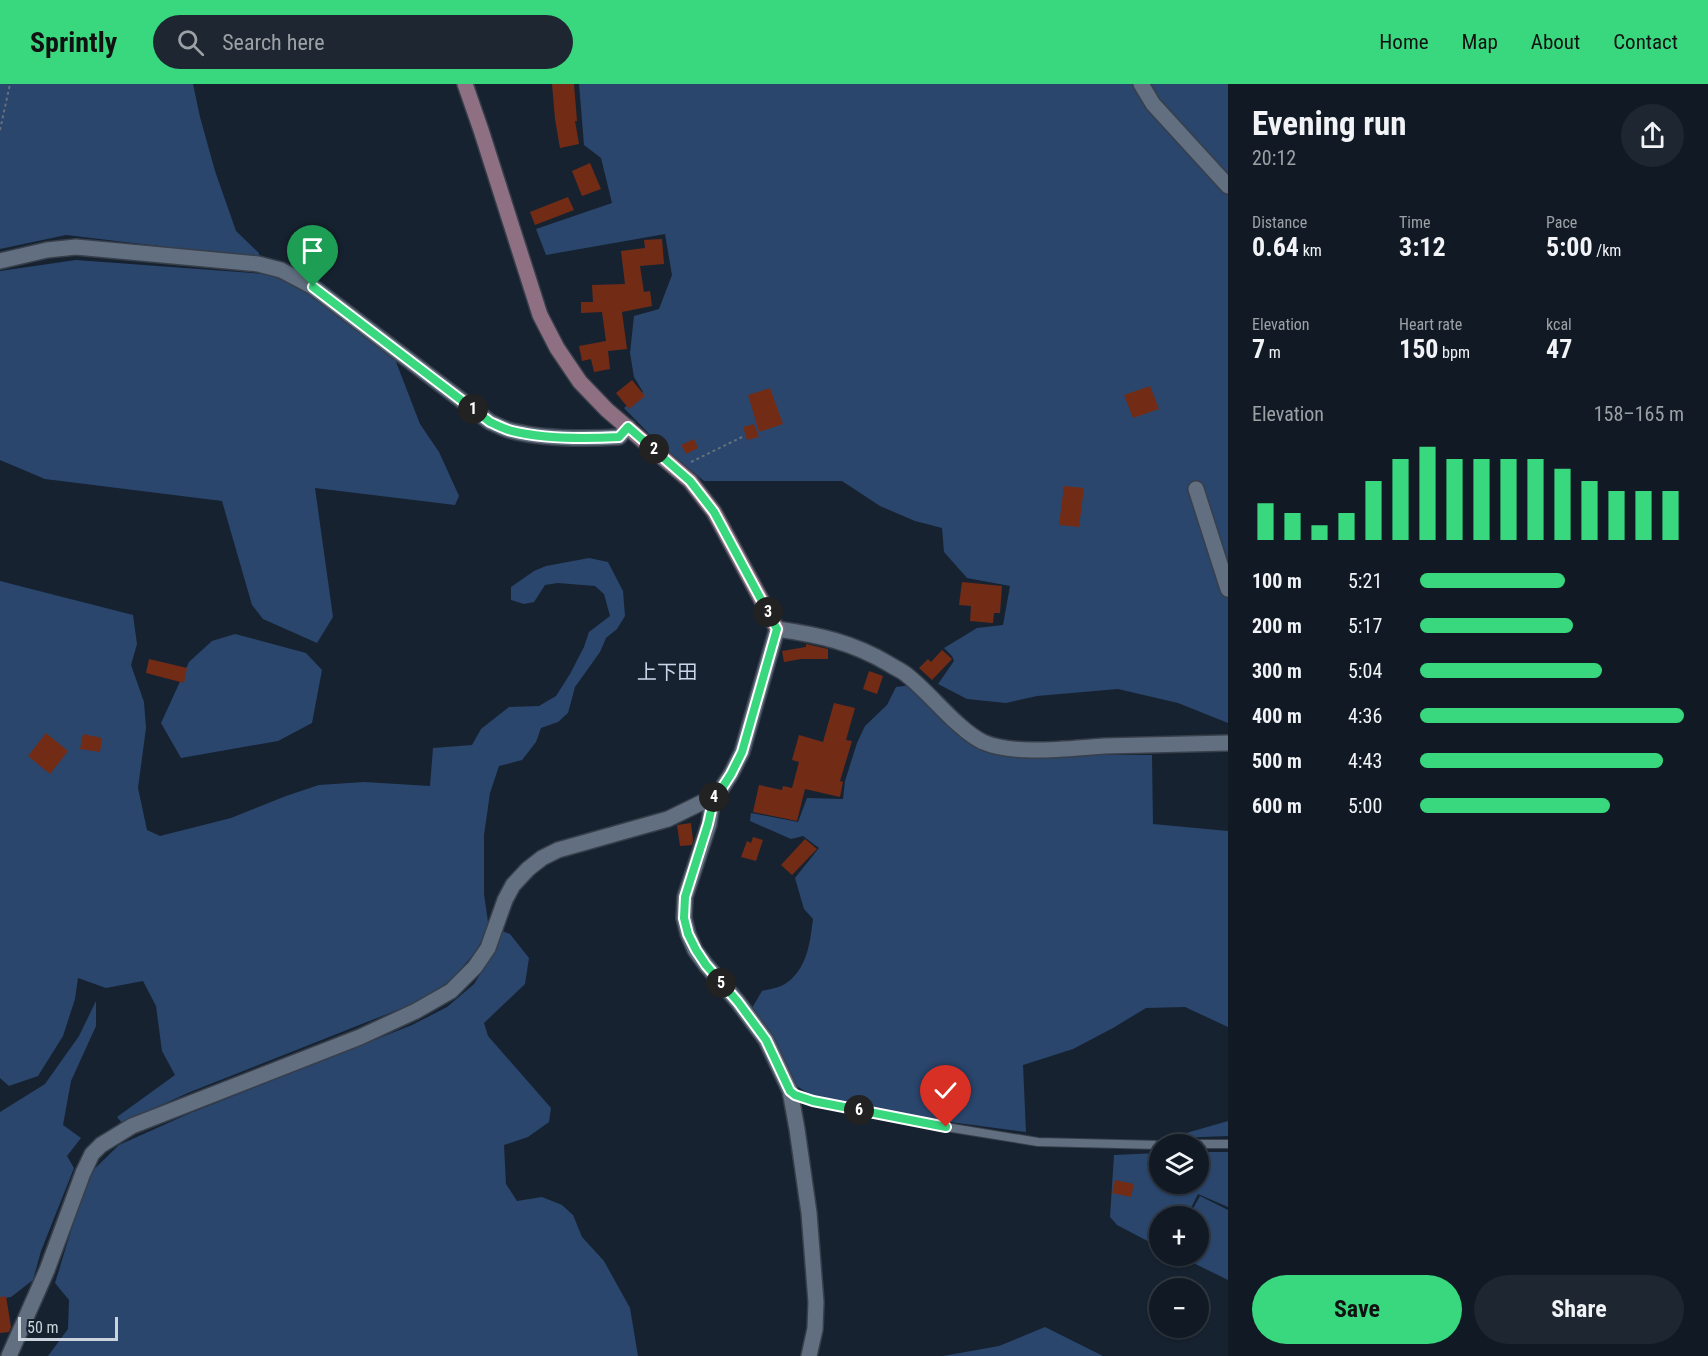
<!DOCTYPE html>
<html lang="en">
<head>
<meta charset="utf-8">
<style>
	:root { --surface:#111a24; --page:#1e2731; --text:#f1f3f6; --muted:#9ca1a6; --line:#303841; --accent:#39d87f }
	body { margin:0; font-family:"Roboto Condensed","Noto Sans JP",sans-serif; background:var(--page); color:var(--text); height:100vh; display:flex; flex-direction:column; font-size:22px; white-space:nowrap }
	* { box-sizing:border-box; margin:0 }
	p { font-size:20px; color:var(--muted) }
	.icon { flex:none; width:33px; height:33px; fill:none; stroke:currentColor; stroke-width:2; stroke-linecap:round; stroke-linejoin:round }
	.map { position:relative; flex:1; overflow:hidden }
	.side { display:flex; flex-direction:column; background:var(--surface); width:480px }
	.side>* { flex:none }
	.controls { position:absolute; left:1149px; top:1050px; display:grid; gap:12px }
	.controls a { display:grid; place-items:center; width:60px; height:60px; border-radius:50%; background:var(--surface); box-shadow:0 2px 4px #0004,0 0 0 2px var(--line); font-size:30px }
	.scale { position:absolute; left:18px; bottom:15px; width:100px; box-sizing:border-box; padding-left:6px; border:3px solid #cbd3dc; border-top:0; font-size:16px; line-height:21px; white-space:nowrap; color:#cbd3dc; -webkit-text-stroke:4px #172230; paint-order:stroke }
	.pin { position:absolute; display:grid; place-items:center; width:51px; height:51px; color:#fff; margin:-62px -26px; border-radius:50% 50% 50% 0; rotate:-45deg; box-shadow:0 0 6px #0007 }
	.pin .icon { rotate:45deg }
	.km { position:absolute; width:30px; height:30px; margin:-15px; border-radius:50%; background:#222; color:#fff; font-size:16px; line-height:30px; text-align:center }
	.round { display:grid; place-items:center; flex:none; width:63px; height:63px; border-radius:32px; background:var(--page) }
	.summary { display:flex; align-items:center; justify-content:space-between; height:102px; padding:0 24px }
	h1 { font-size:33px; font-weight:700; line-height:45px }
	.stats { display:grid; grid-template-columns:repeat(3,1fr); gap:9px; height:102px; padding:6px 24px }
	.stats div { display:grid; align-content:center }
	.stats b { font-size:26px; font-weight:700 }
	.stats small { font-size:16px; font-weight:400 }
	.stats p { font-size:16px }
	.chart { height:168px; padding:12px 24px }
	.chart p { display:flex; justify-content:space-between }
	.chart svg { width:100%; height:108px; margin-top:6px; stroke:var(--accent); stroke-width:6 }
	.action { display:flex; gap:12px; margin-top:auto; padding:12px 24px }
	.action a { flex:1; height:69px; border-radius:36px; background:var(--accent); color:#111; font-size:24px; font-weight:700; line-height:69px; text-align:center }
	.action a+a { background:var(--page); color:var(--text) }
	ul { padding:0 24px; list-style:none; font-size:20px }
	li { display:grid; grid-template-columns:96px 72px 1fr; align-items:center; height:45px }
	li i { height:15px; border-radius:8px; background:var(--accent) }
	header { display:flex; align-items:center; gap:36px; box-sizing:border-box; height:84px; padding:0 30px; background:var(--accent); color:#111 }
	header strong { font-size:28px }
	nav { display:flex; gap:33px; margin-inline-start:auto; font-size:21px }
	.search { width:420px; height:54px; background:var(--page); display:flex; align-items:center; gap:15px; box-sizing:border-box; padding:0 21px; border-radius:33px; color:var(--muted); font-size:22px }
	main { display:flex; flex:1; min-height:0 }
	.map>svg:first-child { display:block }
	.green { fill:#2a466d }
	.building { fill:#722c16 }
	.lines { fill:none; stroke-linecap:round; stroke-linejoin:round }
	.lane-casing { stroke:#373f4b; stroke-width:10 }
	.street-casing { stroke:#373f4b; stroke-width:18 }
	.secondary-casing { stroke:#373f4b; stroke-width:18 }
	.path { stroke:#66707c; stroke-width:2; stroke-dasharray:3 3; stroke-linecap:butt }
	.lane { stroke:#626f80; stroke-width:8 }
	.street { stroke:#626f80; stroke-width:15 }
	.secondary { stroke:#8e7082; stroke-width:15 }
	.route-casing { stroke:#fff; stroke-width:12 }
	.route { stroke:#39d87f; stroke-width:8 }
	.labels { text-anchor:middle; stroke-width:4.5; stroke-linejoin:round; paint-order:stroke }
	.neighbourhood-label { font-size:20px; fill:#c8d6ea; stroke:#172230 }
</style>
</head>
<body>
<header>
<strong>Sprintly</strong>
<div class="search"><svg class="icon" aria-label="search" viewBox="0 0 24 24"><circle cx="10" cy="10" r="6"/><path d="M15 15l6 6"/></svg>Search here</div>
<nav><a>Home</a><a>Map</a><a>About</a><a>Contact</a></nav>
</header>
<main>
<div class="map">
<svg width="1228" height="1272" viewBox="0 0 1228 1272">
	<rect width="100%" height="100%" fill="#172230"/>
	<path class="green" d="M0 0H193L200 33 215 87 236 147 259 169V174L66 151 0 165Z
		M579 0H1228V639L1178 619 1118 605 1037 612 1006 619 967 615 938 600 954 577 952 572 944 564 977 544 1003 541 1010 502 967 494 944 468 942 444 915 437 880 422 842 397H704L660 361 624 324 643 308 634 293 630 269 634 232 659 225 672 191 665 150 546 171 536 145 612 119 601 74 584 61Z
		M76 176 279 191 315 211 393 270 420 340 439 368 459 412 455 421 315 404 333 533 317 559 263 535 252 521 222 417 45 395 0 376V187Z
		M589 474 608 478 623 507 625 532 617 545 606 554 600 568 575 603 568 629 558 638 541 644 536 658 522 676 499 682 490 709 484 751V810L489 845 473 871 450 897 415 919 190 1008 122 1039 117 1033 175 991 162 967 156 922 143 897 106 904 78 894 75 915 63 952 38 992 9 1002 0 994V497L133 531 137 560 131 581 144 618 146 644 138 704 147 746 160 752 231 734 286 712 319 701 364 698 430 702 433 664 472 661 481 645 509 623 539 622 556 612 570 590 584 563 589 548 610 532 604 510 595 502 558 499 545 501 534 518 524 520 511 516V503L534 487 546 482Z
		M235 550 306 569 322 586 312 639 278 657 181 674 161 639 189 578 212 557Z
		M912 601 1009 671H1152L1153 740 1228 747V943L1185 923 1146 924 1113 944 1073 965 1023 981 1026 1048 905 1032 825 1017 811 1011 792 999 752 924 762 907C769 905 779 904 785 900 807 886 810 859 813 835L804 825 795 794 819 764 803 752 791 755 750 737 751 729 798 738 807 714 843 715 845 697 857 659 865 642 887 621 896 603Z
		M502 847 510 850 529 874 525 900 484 939 488 952 551 1024 549 1038 528 1053 504 1061 506 1100 517 1117 542 1113 562 1121 573 1131 582 1153 604 1177 630 1224 638 1272H48L68 1245 69 1216 55 1199 88 1091 119 1061 188 1030 412 941 447 923 474 900 488 878Z
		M96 917V942L71 997 63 1041 81 1054 67 1072 74 1084 41 1167 33 1196 11 1213 0 1215V1028L45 1000 79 952Z
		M1228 1037V1052L1175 1054 1176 1052Z
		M1199 1068H1228V1123L1198 1110 1187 1132H1160L1159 1163 1117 1141 1110 1133 1114 1071 1159 1069 1160 1100H1198Z
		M1200 1112 1228 1126V1196L1179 1172H1198V1132H1189Z
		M1045 1243 1103 1272H943L999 1262Z"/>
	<path class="building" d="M552 0H574L577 37H575L579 60 560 64 555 35Z
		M590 79 601 105 582 112 572 87Z
		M568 113 574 126 535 141 530 128Z
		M662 155 664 180 640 182 644 208 650 207 652 222 622 228 627 265 608 267 610 285 594 288 591 275 582 277 579 262 606 257 602 228 581 229V218H593L592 201 625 200 621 167 645 164 644 156Z
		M632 296 645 312 629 325 616 309Z
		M1150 302 1159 325 1133 334 1124 311Z
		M770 304 783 340 759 348 748 311Z
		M754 340 759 353 747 356 743 343Z
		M694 355 698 364 686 370 681 361Z
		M1064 402 1084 404 1079 443 1059 441Z
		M962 498 1002 502 1000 529H994L993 539 970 537 971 522 959 521Z
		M806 560 828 565V575H801L784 578 782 567 806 563Z
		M942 566 952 575 932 596 919 584 928 575 931 578Z
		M149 575 187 584 184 599 146 589Z
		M869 587 883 592 877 610 863 605Z
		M834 619 855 624 846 656 852 657 840 697 843 698 840 713 805 705 797 737 753 728 759 701 782 706 783 702 792 704 799 678 792 676 799 651 823 658Z
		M46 649 68 667 50 690 28 672Z
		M83 650 102 654 100 668 80 665Z
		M691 739 693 756 692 761 680 762 677 741Z
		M753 753 763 756 756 777 741 773 747 757 751 759Z
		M805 755 817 765 792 791 781 781Z
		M1115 1096 1134 1100 1131 1113 1112 1109Z
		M6 1212 11 1243 9 1248 0 1249V1213Z"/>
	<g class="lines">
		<g class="lane-casing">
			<path id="lane" d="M791 1008 795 1011 813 1017 946 1043 1038 1058 1160 1061
				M1192 1060H1228"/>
		</g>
		<g class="street-casing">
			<path id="street" d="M1141 0 1153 20 1228 102
				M0 177 47 166 76 163 258 180 281 186 313 203 490 338C497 341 504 345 512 347 545 355 585 355 619 353L628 343
				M1196 405 1228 505
				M713 713 709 740 685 813 684 834 688 850 695 866 706 881 738 918 766 956 790 1007 797 1045 809 1129 816 1218 815 1245 809 1272
				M9 1272 47 1186 83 1089 92 1070 101 1061 132 1042 360 953 416 927 451 907 475 883 488 864 505 816 513 801 528 785 542 774 558 766 668 735 713 713 722 704 731 690 742 668 777 545C819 551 852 558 889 580 895 584 903 587 908 592 931 610 958 646 983 658 1015 672 1071 664 1105 662 1146 661 1187 660 1228 659"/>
		</g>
		<g class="secondary-casing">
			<path id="secondary" d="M465 0 481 46 540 231 557 264 580 298 607 326 690 397 714 428 777 545"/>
		</g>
		<path class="path" d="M0 46 10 0
			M691 378 742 353"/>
		<use href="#lane" class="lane"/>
		<use href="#street" class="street"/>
		<use href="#secondary" class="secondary"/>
	</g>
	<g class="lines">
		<g class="route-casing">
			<path id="route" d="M313 203 490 338C497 341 504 345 512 347 545 355 585 355 619 353L628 343 690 397 714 428 777 545 742 668 731 690 722 704 714 713 708 740 685 813 684 834 688 850 696 866 706 881 738 918 766 956 790 1007 795 1011 813 1017 946 1043"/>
		</g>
		<use href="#route" class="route"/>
	</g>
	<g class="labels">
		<g class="neighbourhood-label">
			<text x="667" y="595">上下田</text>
		</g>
	</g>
</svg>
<div class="controls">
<a><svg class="icon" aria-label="layers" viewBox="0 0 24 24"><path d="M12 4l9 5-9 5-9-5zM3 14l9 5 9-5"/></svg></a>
<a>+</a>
<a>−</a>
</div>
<div class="scale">50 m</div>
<div class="pin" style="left:313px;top:203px;background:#1e9e55"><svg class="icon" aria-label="arrive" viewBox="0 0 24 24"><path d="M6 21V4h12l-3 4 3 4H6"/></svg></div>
<div class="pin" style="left:946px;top:1043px;background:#d93025"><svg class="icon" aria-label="check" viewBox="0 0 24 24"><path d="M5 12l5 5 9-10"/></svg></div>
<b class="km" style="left:473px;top:325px">1</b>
<b class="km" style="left:654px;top:365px">2</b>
<b class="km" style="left:768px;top:528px">3</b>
<b class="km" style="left:714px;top:713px">4</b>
<b class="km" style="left:721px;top:899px">5</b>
<b class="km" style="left:859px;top:1026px">6</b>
</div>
<section class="side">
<div class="summary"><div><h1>Evening run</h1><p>20:12</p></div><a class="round"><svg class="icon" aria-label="share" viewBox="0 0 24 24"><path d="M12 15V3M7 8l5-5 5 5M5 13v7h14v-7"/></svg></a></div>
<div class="stats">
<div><p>Distance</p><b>0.64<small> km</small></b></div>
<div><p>Time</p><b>3:12</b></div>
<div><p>Pace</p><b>5:00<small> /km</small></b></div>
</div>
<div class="stats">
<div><p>Elevation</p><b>7<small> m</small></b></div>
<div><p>Heart rate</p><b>150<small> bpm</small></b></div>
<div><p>kcal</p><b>47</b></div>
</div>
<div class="chart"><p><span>Elevation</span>158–165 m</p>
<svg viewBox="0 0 160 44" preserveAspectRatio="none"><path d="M5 44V29M15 44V33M25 44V38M35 44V33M45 44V20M55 44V11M65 44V6M75 44V11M85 44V11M95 44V11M105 44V11M115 44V15M125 44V20M135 44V24M145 44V24M155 44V24"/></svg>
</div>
<ul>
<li><b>100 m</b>5:21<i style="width:55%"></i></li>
<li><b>200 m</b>5:17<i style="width:58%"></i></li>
<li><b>300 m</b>5:04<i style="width:69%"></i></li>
<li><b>400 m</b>4:36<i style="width:100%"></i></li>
<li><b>500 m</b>4:43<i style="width:92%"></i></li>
<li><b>600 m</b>5:00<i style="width:72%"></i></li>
</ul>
<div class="action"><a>Save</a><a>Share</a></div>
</section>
</main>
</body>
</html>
